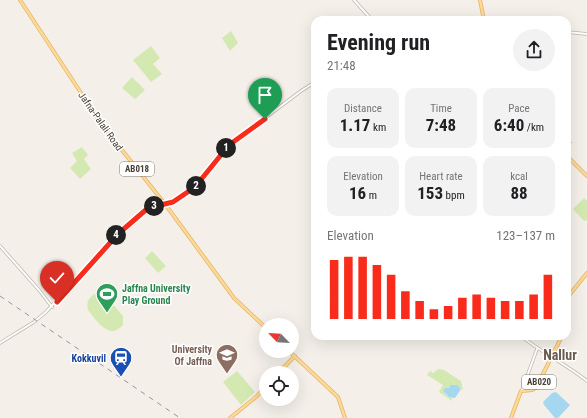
<!DOCTYPE html>
<html lang="en">
<head>
<meta charset="utf-8">
<style>
	:root { --surface:#fff; --page:#f2f2f2; --text:#202124; --muted:#757577; --accent:#f92c1b }
	body { margin:0; font-family:"Roboto Condensed",sans-serif; background:var(--page); color:var(--text); height:100vh; display:flex; flex-direction:column; font-size:15px; white-space:nowrap }
	* { box-sizing:border-box; margin:0 }
	p { font-size:13px; color:var(--muted) }
	.icon { flex:none; width:22px; height:22px; fill:none; stroke:currentColor; stroke-width:2; stroke-linecap:round; stroke-linejoin:round }
	.map { position:relative; flex:1; overflow:hidden }
	.panel { position:absolute; left:311px; top:16px; width:260px; height:324px; display:flex; flex-direction:column; background:var(--surface); border-radius:12px; box-shadow:0 4px 16px #0002 }
	.panel>* { flex:none }
	.needle { width:26px; rotate:295deg }
	.fabs { position:absolute; left:259px; top:318px; display:grid; gap:8px }
	.fabs a { display:grid; place-items:center; width:40px; height:40px; border-radius:50%; background:var(--surface); box-shadow:0 4px 16px #0002; font-size:20px }
	.pin { position:absolute; display:grid; place-items:center; width:34px; height:34px; color:#fff; margin:-41px -17px; border-radius:50% 50% 50% 0; rotate:-45deg; box-shadow:0 0 4px #0007 }
	.pin .icon { rotate:45deg }
	.km { position:absolute; width:20px; height:20px; margin:-10px; border-radius:50%; background:#222; color:#fff; font-size:11px; line-height:20px; text-align:center }
	.round { display:grid; place-items:center; flex:none; width:42px; height:42px; border-radius:21px; background:var(--page) }
	.summary { display:flex; align-items:center; justify-content:space-between; height:68px; padding:0 16px }
	h1 { font-size:22px; font-weight:700; line-height:30px }
	.figures { display:grid; grid-template-columns:repeat(3,1fr); gap:6px; height:68px; padding:4px 16px }
	.figures div { display:grid; align-content:center; border-radius:10px; background:var(--page); text-align:center }
	.figures b { font-size:17px; font-weight:700 }
	.figures small { font-size:11px; font-weight:400 }
	.figures p { font-size:11px }
	.chart { height:112px; padding:8px 16px }
	.chart p { display:flex; justify-content:space-between }
	.chart svg { width:100%; height:72px; margin-top:4px; stroke:var(--accent); stroke-width:6 }
	.map>svg:first-child { display:block }
	.green { fill:#d4e8b2 }
	.water { fill:#a6d7f0 }
	.lines { fill:none; stroke-linecap:round; stroke-linejoin:round }
	.stream { stroke:#a6d7f0; stroke-width:1 }
	.minor-casing { stroke:#c0b7ab; stroke-width:3.5 }
	.major-casing { stroke:#e3b568; stroke-width:4 }
	.minor { stroke:#fff; stroke-width:2 }
	.major { stroke:#fdd998; stroke-width:2.5 }
	.rail { stroke:#979797; stroke-width:1; stroke-dasharray:5 5; stroke-linecap:butt }
	.route-casing { stroke:#fff; stroke-width:8 }
	.route { stroke:#f92c1b; stroke-width:5 }
	.labels { text-anchor:middle; stroke-width:3; stroke-linejoin:round; paint-order:stroke }
	.shield { fill:#fff; stroke:#7f7973; stroke-width:1 }
	.shield-label { font-size:9px; font-weight:bold; fill:#484037 }
	.street-label { font-size:10px; fill:#484037; stroke:#fff }
	.leisure-label { font-size:10px; font-weight:bold; fill:#27864d; stroke:#fff; text-anchor:start }
	.education-label { font-size:10px; font-weight:bold; fill:#785e54; stroke:#fff; text-anchor:end }
	.transit-label { font-size:10px; font-weight:bold; fill:#164399; stroke:#fff; text-anchor:end }
	.district-label { font-size:14px; font-weight:bold; fill:#6b5d4e; stroke:#fff }
</style>
</head>
<body>
<div class="map">
<svg width="587" height="418" viewBox="0 0 587 418">
	<rect width="100%" height="100%" fill="#f4f0e9"/>
	<path class="green" d="M231 31 238 43 230 51 222 38Z
		M151 46 160 58 153 64 162 74 151 82 133 60Z
		M132 77 145 90 135 99 122 88Z
		M82 147 88 155 84 159 91 169 80 179 70 168 77 161 72 153Z
		M584 198 587 201V220L584 221 573 209Z
		M152 251 166 266 158 273 145 258Z
		M97 293 104 294 123 316V325C109 341 97 321 88 310 86 302 89 296 97 293Z
		M438 369 444 370 461 381 463 390 456 385 443 391 446 395 452 398V401L439 392 443 385 427 375 430 371 433 373Z
		M237 371 255 392 241 405 223 382Z"/>
	<path class="water" d="M450 385H457L461 389 455 398 449 397 443 391 445 388H450Z
		M556 392 570 405 558 418H555L544 405 543 402 552 393Z"/>
	<g class="lines">
		<path class="stream" d="M567 148 572 142"/>
		<g class="minor-casing">
			<path id="minor" d="M354 0 372 20
				M567 32 587 34
				M0 246 39 290 52 307
				M521 336C542 353 566 364 587 381
				M0 343 34 322 46 312 111 241 134 220 148 208 173 202 195 187 229 145 301 91 315 82
				M522 390 537 349"/>
		</g>
		<g class="major-casing">
			<path id="major" d="M20 0 102 125 165 204 234 298 266 328
				M480 0 484 20
				M567 156 587 176
				M567 298 587 273
				M289 351 338 397 345 418
				M278 373 295 356
				M230 418 256 397 266 386
				M511 418 521 391 532 390 536 388 562 336"/>
		</g>
		<use href="#minor" class="minor"/>
		<use href="#major" class="major"/>
		<path class="rail" d="M0 296 180 418"/>
	</g>
	<g class="lines">
		<g class="route-casing">
			<path id="route" d="M57 302 118 234 148 208 173 202 195 187 229 145 265 119"/>
		</g>
		<use href="#route" class="route"/>
	</g>
	<defs>
		<g id="stadium-pin" transform="scale(1.15)"><path d="M0 17L-7.5 6A9.5 9.5 0 1 1 7.5 6Z" fill="#2e9e5b" stroke="#fff"/><path d="M0-5a6.5 5 0 1 0 0 10a6.5 5 0 1 0 0-10ZM-3.5-1.8h7v3.6h-7Z" fill="#fff"/></g>
		<g id="university-pin" transform="scale(1.15)"><path d="M0 17L-7.5 6A9.5 9.5 0 1 1 7.5 6Z" fill="#8d6e63" stroke="#fff"/><path d="M0-5L7-2L0 1L-7-2ZM-4 1L0 2.5L4 1V4Q0 6-4 4Z" fill="#fff"/></g>
		<g id="station-pin" transform="scale(1.15)"><path d="M0 17L-7.5 6A9.5 9.5 0 1 1 7.5 6Z" fill="#1a4fb4" stroke="#fff"/><path d="M-3-6H3Q5-6 5-4V2Q5 4 3 4L4.5 6H3L1.5 4h-3L-3 6H-4.5L-3 4Q-5 4-5 2V-4Q-5-6-3-6ZM-3.5-4v3h7v-3ZM-3.5 1v1.5H-2V1ZM2 1v1.5H3.5V1Z" fill="#fff"/></g>
	</defs>
	<g fill-rule="evenodd">
		<use href="#stadium-pin" x="107" y="294"/>
		<use href="#university-pin" x="227" y="355"/>
		<use href="#station-pin" x="121" y="358"/>
	</g>
	<g class="labels">
		<g class="shield">
			<rect x="120" y="162" width="34" height="14" rx="3"/>
			<rect x="522" y="375" width="34" height="14" rx="3"/>
		</g>
		<g class="shield-label">
			<text x="137" y="172">AB018</text>
			<text x="539" y="385">AB020</text>
		</g>
		<g class="street-label">
			<text transform="translate(101 121) rotate(55)" y="4">Jafna-Palali Road</text>
		</g>
		<g class="leisure-label">
			<text x="122" y="292">Jaffna University<tspan x="122" dy="12">Play Ground</tspan></text>
		</g>
		<g class="education-label">
			<text x="212" y="353">University<tspan x="212" dy="12">Of Jaffna</tspan></text>
		</g>
		<g class="transit-label">
			<text x="106" y="362">Kokkuvil</text>
		</g>
		<g class="district-label">
			<text x="560" y="360">Nallur</text>
		</g>
	</g>
</svg>
<div class="fabs">
<a><svg class="needle" viewBox="-14 -14 28 28"><path d="M0-13l5 13h-10z" fill="#e53935"/><path d="M0 13l5-13h-10z" fill="#757577"/></svg></a>
<a><svg class="icon" aria-label="locate" viewBox="0 0 24 24"><circle cx="12" cy="12" r="6"/><path d="M12 2v4M12 18v4M2 12h4M18 12h4"/></svg></a>
</div>
<div class="pin" style="left:265px;top:119px;background:#1e9e55"><svg class="icon" aria-label="arrive" viewBox="0 0 24 24"><path d="M6 21V4h12l-3 4 3 4H6"/></svg></div>
<div class="pin" style="left:57px;top:302px;background:#d93025"><svg class="icon" aria-label="check" viewBox="0 0 24 24"><path d="M5 12l5 5 9-10"/></svg></div>
<b class="km" style="left:226px;top:148px">1</b>
<b class="km" style="left:196px;top:186px">2</b>
<b class="km" style="left:154px;top:206px">3</b>
<b class="km" style="left:116px;top:235px">4</b>
<section class="panel">
<div class="summary"><div><h1>Evening run</h1><p>21:48</p></div><a class="round"><svg class="icon" aria-label="share" viewBox="0 0 24 24"><path d="M12 15V3M7 8l5-5 5 5M5 13v7h14v-7"/></svg></a></div>
<div class="figures">
<div><p>Distance</p><b>1.17<small> km</small></b></div>
<div><p>Time</p><b>7:48</b></div>
<div><p>Pace</p><b>6:40<small> /km</small></b></div>
</div>
<div class="figures">
<div><p>Elevation</p><b>16<small> m</small></b></div>
<div><p>Heart rate</p><b>153<small> bpm</small></b></div>
<div><p>kcal</p><b>88</b></div>
</div>
<div class="chart"><p><span>Elevation</span>123–137 m</p>
<svg viewBox="0 0 160 44" preserveAspectRatio="none"><path d="M5 44V8M15 44V6M25 44V6M35 44V11M45 44V17M55 44V27M65 44V33M75 44V38M85 44V36M95 44V31M105 44V29M115 44V31M125 44V33M135 44V33M145 44V29M155 44V17"/></svg>
</div>
</section>
</div>
</body>
</html>
